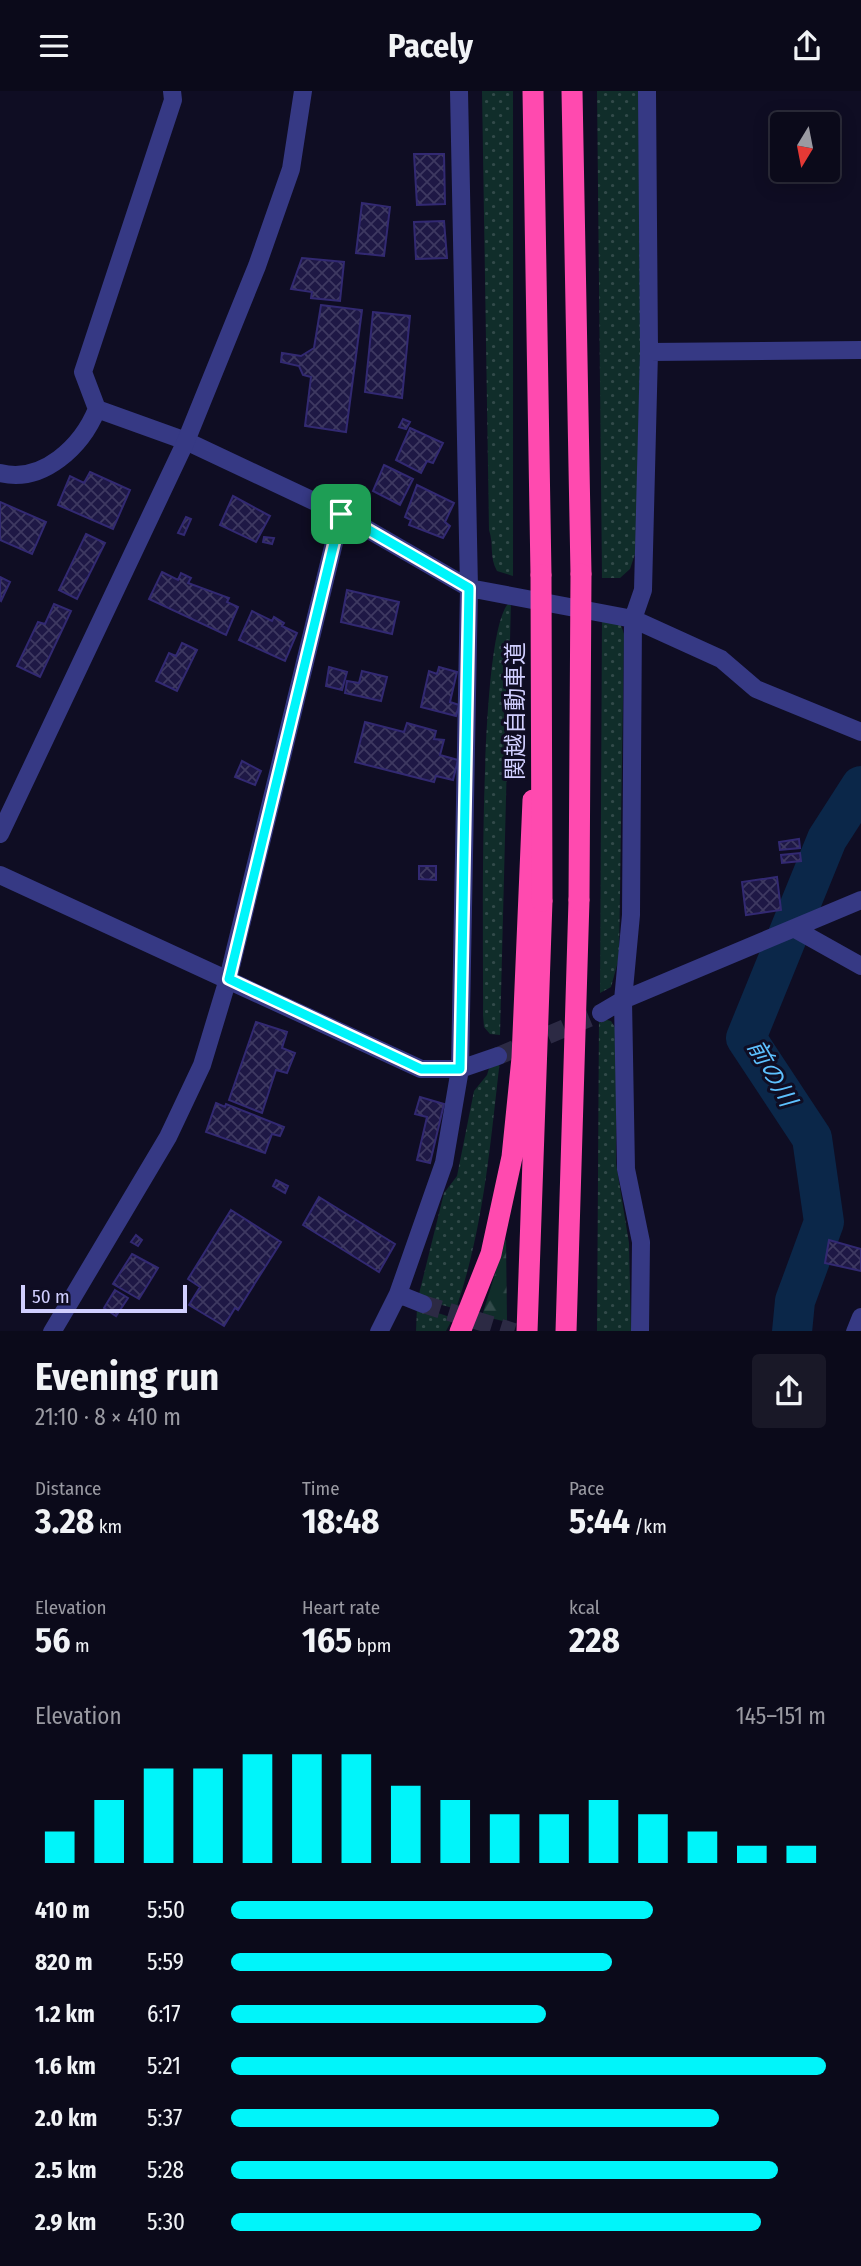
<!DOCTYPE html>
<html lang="en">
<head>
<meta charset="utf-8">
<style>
	:root { --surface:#0b0a1a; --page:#191827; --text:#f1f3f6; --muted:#9a9aa2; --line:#2b2b39; --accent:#00f5fa }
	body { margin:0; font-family:"Fira Sans Condensed","Noto Sans JP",sans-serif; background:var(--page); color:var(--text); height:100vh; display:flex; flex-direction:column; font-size:26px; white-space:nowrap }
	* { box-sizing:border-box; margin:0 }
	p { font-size:23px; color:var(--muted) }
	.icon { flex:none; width:38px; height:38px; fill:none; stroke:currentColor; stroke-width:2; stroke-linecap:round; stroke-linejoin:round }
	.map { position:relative; height:1240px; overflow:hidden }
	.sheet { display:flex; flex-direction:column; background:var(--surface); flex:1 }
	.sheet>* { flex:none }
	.needle { width:46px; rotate:190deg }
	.buttons { position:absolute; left:770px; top:21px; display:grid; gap:14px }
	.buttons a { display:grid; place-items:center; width:70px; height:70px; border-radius:7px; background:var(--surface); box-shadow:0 4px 18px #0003,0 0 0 2px var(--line); font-size:35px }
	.scale { position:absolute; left:21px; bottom:18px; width:166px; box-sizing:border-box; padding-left:7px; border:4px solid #d1cfff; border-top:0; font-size:19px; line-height:24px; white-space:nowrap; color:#d1cfff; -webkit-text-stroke:5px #0f0d23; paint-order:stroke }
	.pin { position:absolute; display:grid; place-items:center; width:60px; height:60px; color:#fff; margin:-30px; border-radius:14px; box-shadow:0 4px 10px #0006 }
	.round { display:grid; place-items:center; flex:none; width:74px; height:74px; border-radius:7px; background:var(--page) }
	.headline { display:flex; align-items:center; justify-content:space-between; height:119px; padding:0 35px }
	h1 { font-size:38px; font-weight:700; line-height:52px }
	.figures { display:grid; grid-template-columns:repeat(3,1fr); gap:10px; height:119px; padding:7px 35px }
	.figures div { display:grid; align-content:center }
	.figures b { font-size:35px; font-weight:700 }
	.figures small { font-size:19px; font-weight:400 }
	.figures p { font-size:19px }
	.chart { height:196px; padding:14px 35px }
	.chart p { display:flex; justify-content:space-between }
	.chart svg { width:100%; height:126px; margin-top:7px; stroke:var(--accent); stroke-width:6 }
	ul { padding:0 35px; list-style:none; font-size:23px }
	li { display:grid; grid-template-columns:112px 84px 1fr; align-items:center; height:52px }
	li i { height:18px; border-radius:9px; background:var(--accent) }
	header { display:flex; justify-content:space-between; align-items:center; height:91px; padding:0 35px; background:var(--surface); font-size:32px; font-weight:700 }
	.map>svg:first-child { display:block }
	.grass { fill:url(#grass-dots) }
	.forest { fill:url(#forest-firs) }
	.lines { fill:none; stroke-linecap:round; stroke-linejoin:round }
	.river { stroke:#0b2749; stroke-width:40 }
	.building { fill:url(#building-cross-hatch); stroke:#322972; stroke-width:2 }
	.minor-tunnel { stroke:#2c2a44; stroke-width:18; stroke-dasharray:18 9; stroke-linecap:butt }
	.minor { stroke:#363984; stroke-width:18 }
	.tertiary { stroke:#363984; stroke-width:18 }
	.motorway { stroke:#ff4aaf; stroke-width:21 }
	.motorway-bridge { stroke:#ff4aaf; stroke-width:21 }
	.route-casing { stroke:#fff; stroke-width:14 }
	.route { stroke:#00f5fa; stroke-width:9 }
	.labels { text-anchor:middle; stroke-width:6; stroke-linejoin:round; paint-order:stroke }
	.street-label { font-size:23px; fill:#d1cfff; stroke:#0f0d23 }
	.water-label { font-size:24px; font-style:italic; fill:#5dc1ff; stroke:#0f0d23 }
</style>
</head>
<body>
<header><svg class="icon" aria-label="menu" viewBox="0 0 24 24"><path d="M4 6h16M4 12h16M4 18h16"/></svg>Pacely<svg class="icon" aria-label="share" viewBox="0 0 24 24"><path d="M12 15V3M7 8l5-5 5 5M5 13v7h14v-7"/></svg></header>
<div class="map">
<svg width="861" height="1241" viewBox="0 0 861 1241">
	<defs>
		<pattern id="grass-dots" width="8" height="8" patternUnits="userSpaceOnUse" patternTransform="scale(1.75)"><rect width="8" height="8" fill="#102d2a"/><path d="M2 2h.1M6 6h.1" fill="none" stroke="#324a4a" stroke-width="1.8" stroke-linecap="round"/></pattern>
		<pattern id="forest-firs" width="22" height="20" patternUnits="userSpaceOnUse" patternTransform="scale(1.75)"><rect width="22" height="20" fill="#102d2a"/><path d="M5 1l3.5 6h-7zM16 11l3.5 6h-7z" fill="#324a4a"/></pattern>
		<pattern id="building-cross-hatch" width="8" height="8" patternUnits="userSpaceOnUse" patternTransform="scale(1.75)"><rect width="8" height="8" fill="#1e1845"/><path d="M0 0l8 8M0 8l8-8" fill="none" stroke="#3e3961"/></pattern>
	</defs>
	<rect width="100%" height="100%" fill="#0f0d23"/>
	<path class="grass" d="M482 0H513V485L497 480C489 466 494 453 489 439Z
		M597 0H641L642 243 636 460 630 478 620 487H602Z
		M511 510 500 944 490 943 484 936 483 924C484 868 476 531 511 510Z
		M602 525 619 528 624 543 619 867 611 896 600 902Z
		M599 927 611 930 616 938V1072L629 1152 631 1240 597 1241Z
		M500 969C490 1054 484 1136 456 1218L418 1207 444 1102 457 1085 474 1000 487 984 490 974Z
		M417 1215 453 1227 446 1240 416 1241Z"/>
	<path class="forest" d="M506 1147 507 1231 482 1225Z"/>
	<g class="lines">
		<path class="river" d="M792 1241 795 1210 824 1131 812 1047 746 947 827 748 861 695"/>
	</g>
	<path class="building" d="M414 63H444L445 113 417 114Z
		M362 112 390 116 384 165 356 162Z
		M444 130 447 167 416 168 414 131Z
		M302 167 344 171 340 210 311 207 312 201 291 198Z
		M321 214 362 219 346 341 305 335 311 286 303 284 299 275 281 271 282 262 301 265 314 257Z
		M373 221 410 225 402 307 365 301Z
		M403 328 410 331 406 338 399 336Z
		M410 337 443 352 433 372 427 370 421 382 396 369Z
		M384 374 413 388 400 414 373 400Z
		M90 381 130 399 113 438 58 414 70 385 84 392Z
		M417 394 454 412 445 431 450 435 443 447 409 434 411 429 405 426Z
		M233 405 270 425 256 451 220 434Z
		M0 411 46 431 32 463 0 449Z
		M186 426 191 428 184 444 178 442Z
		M86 443 105 452 77 508 59 499Z
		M264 446 274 447 272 453 263 451Z
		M162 481 178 489 181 482 191 487 188 492 229 507 227 511 238 516 226 544 149 508Z
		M0 486 10 491 1 510 0 509Z
		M347 499 399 511 392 543 341 531Z
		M54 513 71 520 40 586 17 575 38 531 45 533Z
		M252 520 272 530 274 526 284 532 282 535 297 542 285 570 239 549Z
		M182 552 197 559 177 600 156 590 169 562 176 565Z
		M329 576 347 581 342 599 326 595Z
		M439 576 457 581 450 611 459 614 456 625 421 616 429 580 437 583Z
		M362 580 387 586 381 610 345 602 347 590 359 592Z
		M365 631 404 641 407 632 436 640 434 648 444 649 440 664 458 669 453 689 436 685 434 691 355 671Z
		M242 670 261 680 255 694 235 686Z
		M799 748 800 757 780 759 779 751Z
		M800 762 801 770 782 772 781 764Z
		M419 775H436V789L419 788Z
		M777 786 781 819 746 824 742 791Z
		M256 931 287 941 282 957 295 962 287 982 276 979 262 1022 229 1009Z
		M420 1006 444 1013 430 1072 417 1069 427 1026 415 1023Z
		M216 1012 225 1016 226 1013 284 1036 280 1045 272 1043 265 1062 206 1041Z
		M276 1089 288 1095 285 1102 273 1095Z
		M319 1106 395 1153 379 1181 303 1134Z
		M231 1119 281 1151 238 1219 235 1217 224 1235 189 1214 200 1196 188 1188Z
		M136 1144 142 1149 138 1155 131 1151Z
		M829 1149 861 1158V1180L825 1172Z
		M132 1163 158 1177 139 1208 113 1193Z
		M115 1199 128 1207 116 1225 104 1217Z"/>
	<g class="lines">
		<path class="minor-tunnel" d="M498 965 601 922
			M423 1213 514 1241"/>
		<path class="minor" d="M649 261 861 259
			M97 318 83 281 173 9 172 0
			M0 382C43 393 82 355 97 318L186 350 341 423 469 497 633 528 721 568 756 598 861 641
			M795 838 861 875
			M601 922 623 909 861 809
			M460 978 498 965
			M398 1203 423 1213
			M52 1241 168 1046 202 974 228 888 341 423
			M379 1241 398 1203 444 1072 460 978 469 497 459 0
			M640 1241 641 1151 626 1078 623 909 631 824 633 528 643 499 649 261 647 0
			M855 1241 861 1226"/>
		<path class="tertiary" d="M0 743 186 350 257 175 291 78 303 0
			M0 784 421 978H460"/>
		<path class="motorway" d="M533 0 541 484
			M572 0 581 483
			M460 1241 491 1163 512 1066 522 967 533 709
			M527 1241 542 810
			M566 1241 579 809"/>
		<path class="motorway-bridge" d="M541 484 542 810
			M579 809 581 483"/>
	</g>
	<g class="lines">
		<g class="route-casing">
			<path id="route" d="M341 423 469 497 460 978H421L229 888Z"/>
		</g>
		<use href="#route" class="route"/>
	</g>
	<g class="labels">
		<g class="street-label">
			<text transform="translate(515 620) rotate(-90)" y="8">関越自動車道</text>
		</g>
		<g class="water-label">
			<text transform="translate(772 982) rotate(60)" y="8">前の川</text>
		</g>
	</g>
</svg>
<div class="buttons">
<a><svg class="needle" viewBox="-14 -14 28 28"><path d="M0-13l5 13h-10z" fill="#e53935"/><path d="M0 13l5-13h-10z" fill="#9a9aa2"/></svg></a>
</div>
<div class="scale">50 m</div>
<div class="pin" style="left:341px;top:423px;background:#1e9e55"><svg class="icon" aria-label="arrive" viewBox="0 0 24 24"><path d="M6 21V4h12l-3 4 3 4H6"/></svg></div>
</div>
<section class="sheet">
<div class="headline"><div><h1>Evening run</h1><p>21:10 · 8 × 410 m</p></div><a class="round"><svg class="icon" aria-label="share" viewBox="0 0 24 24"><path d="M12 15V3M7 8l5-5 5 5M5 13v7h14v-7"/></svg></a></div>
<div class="figures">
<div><p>Distance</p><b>3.28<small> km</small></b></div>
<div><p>Time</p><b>18:48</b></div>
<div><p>Pace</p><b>5:44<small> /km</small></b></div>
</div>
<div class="figures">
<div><p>Elevation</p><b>56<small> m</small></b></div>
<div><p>Heart rate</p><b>165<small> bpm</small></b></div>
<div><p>kcal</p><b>228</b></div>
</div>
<div class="chart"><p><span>Elevation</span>145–151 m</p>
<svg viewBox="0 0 160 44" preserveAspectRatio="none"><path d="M5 44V33M15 44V22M25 44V11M35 44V11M45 44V6M55 44V6M65 44V6M75 44V17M85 44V22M95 44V27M105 44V27M115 44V22M125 44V27M135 44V33M145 44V38M155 44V38"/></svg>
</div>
<ul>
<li><b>410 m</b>5:50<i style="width:71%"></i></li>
<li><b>820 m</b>5:59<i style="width:64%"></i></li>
<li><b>1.2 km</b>6:17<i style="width:53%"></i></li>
<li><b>1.6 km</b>5:21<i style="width:100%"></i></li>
<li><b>2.0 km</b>5:37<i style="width:82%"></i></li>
<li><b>2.5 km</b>5:28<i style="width:92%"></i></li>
<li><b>2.9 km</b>5:30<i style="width:89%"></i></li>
</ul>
</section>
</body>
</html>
